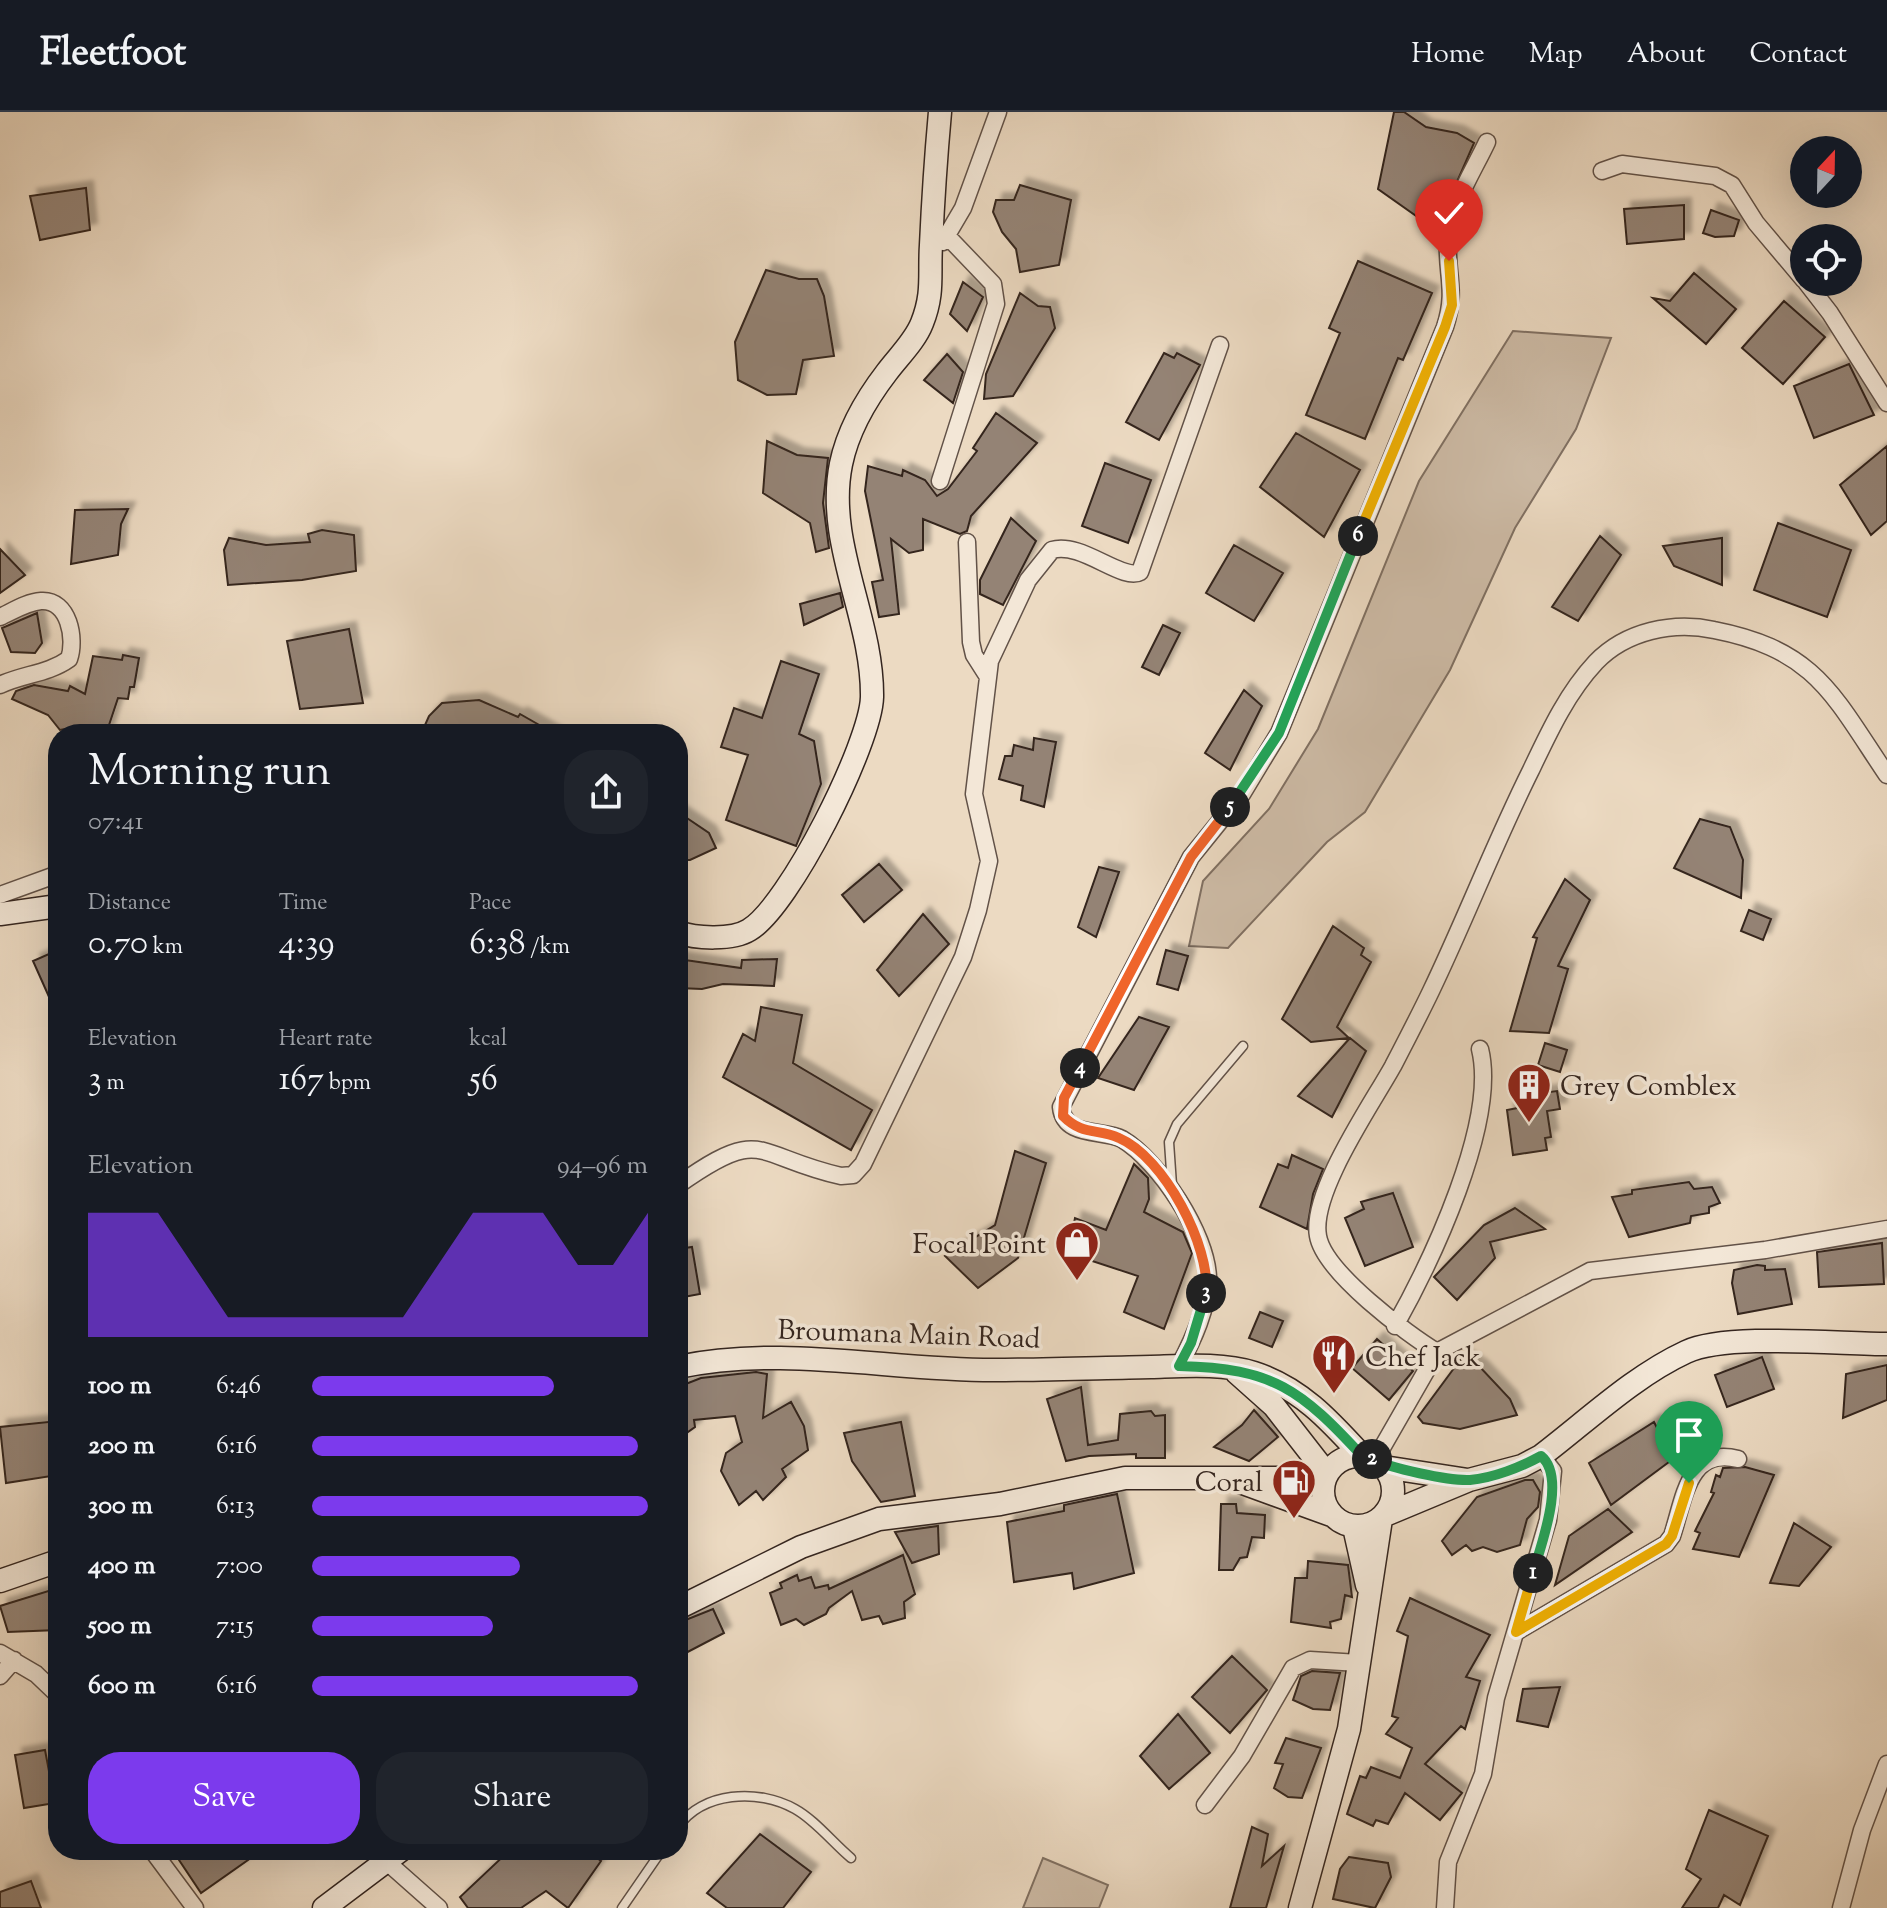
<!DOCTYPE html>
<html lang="en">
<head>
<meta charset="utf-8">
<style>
	:root { --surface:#171b24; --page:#20242c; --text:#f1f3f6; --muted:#9ea1a6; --line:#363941; --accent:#7c3aed }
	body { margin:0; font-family:"Sorts Mill Goudy",serif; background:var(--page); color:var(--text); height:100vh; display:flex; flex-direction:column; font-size:30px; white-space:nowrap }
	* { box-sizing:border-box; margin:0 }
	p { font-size:26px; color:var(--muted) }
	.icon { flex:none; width:44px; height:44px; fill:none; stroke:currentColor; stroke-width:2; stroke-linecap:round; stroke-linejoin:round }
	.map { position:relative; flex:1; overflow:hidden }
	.panel { position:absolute; left:48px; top:612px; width:640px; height:1136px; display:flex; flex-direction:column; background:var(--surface); border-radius:32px; box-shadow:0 8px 32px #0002 }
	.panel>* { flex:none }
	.needle { width:52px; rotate:22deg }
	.fabs { position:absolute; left:1790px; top:24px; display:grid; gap:16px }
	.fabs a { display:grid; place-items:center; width:72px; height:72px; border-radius:50%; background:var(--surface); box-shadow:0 8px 32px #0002; font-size:40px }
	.pin { position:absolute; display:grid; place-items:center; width:68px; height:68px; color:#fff; margin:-82px -34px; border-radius:50% 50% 50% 0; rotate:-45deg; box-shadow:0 0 8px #0007 }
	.pin .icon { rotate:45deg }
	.km { position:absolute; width:40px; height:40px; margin:-20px; border-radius:50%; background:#222; color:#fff; font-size:22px; line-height:40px; text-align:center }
	.round { display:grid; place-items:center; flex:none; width:84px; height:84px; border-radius:32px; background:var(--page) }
	.head { display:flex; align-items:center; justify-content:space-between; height:136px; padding:0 40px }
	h1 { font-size:44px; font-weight:600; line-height:60px }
	.figures { display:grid; grid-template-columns:repeat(3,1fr); gap:12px; height:136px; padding:8px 40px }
	.figures div { display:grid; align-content:center }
	.figures b { font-size:34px; font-weight:600 }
	.figures small { font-size:22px; font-weight:400 }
	.figures p { font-size:22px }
	.chart { height:224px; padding:16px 40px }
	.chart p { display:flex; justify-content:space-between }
	.chart svg { width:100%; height:144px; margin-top:8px; fill:var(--accent); opacity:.7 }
	.button { display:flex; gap:16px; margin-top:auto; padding:16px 40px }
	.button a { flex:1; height:92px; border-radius:32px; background:var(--accent); color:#fff; font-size:32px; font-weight:600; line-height:92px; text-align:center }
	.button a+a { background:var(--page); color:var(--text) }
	ul { padding:0 40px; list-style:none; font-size:26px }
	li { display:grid; grid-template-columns:128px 96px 1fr; align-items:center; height:60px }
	li i { height:20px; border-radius:10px; background:var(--accent) }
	header { display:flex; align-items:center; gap:48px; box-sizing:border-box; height:112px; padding:0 40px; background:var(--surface); border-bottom:2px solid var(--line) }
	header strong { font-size:38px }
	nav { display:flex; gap:44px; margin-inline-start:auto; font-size:28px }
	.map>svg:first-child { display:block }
	.green { fill:#cdbba6; stroke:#807062; stroke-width:2 }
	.building { fill:#948374; stroke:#34251f; stroke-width:2; filter:url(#shadow) }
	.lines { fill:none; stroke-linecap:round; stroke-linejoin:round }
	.lane-casing { stroke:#625248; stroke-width:11 }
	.street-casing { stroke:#625248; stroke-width:19 }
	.secondary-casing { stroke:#34251f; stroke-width:25 }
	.lane { stroke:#f3e7d7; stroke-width:8 }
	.street { stroke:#f3e7d7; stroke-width:16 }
	.secondary { stroke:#f3e7d7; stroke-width:22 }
	.split-1-casing { stroke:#fff; stroke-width:16 }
	.split-2-casing { stroke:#fff; stroke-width:16 }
	.split-3-casing { stroke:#fff; stroke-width:16 }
	.split-4-casing { stroke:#fff; stroke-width:16 }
	.split-5-casing { stroke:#fff; stroke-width:16 }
	.split-6-casing { stroke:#fff; stroke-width:16 }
	.split-7-casing { stroke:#fff; stroke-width:16 }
	.split-1 { stroke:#f5b400; stroke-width:10 }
	.split-2 { stroke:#22a559; stroke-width:10 }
	.split-3 { stroke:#22a559; stroke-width:10 }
	.split-4 { stroke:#f0652b; stroke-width:10 }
	.split-5 { stroke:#f0652b; stroke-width:10 }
	.split-6 { stroke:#22a559; stroke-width:10 }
	.split-7 { stroke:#f5b400; stroke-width:10 }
	.labels { text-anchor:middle; stroke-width:7; stroke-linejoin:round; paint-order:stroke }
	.poi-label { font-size:28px; fill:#34251f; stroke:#f3e7d7; text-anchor:start }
	.street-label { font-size:28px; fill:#34251f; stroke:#f3e7d7 }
</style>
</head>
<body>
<header>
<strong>Fleetfoot</strong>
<nav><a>Home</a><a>Map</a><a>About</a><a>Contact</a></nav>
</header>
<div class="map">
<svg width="1887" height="1796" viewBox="0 0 1887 1796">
	<defs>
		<filter id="shadow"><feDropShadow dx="7" dy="-7" stdDeviation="2" flood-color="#0004"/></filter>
	</defs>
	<rect width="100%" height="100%" fill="#ecdac2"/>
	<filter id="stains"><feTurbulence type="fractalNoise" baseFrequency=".0025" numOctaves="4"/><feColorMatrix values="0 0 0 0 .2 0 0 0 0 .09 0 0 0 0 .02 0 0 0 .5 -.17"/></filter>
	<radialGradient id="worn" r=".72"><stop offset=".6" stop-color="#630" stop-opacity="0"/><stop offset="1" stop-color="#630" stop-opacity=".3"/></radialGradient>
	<path class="green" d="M1513 219 1611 226 1576 317 1515 416 1450 558 1365 700 1327 730 1228 836 1189 834 1203 769 1269 697 1318 617 1419 369Z
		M1043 1746 1108 1773 1099 1796H1023Z"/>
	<path class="building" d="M1394 0H1404L1426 15 1457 21 1474 31 1436 118 1378 77Z
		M1020 73 1071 88 1059 153 1020 160 1016 137 1002 120 993 100 996 88H1014Z
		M86 76 90 118 40 128 30 84Z
		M1684 93V127L1627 132 1624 97Z
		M1711 98 1739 108 1734 124 1715 125 1703 121Z
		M1358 149 1432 181 1403 248 1398 246 1365 327 1306 303 1340 221 1329 216Z
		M766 158 799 167H817L824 184 834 244 803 248 796 282 767 283 738 268 735 230Z
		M1694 161 1736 197 1706 232 1653 186 1670 189Z
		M963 170 983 185 967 219 950 202Z
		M1020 181 1038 194 1050 195 1055 216 1013 284 984 287 986 262Z
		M1784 189 1825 225 1783 272 1742 236Z
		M1164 241 1174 246 1177 241 1200 253 1159 328 1126 310Z
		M947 242 963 260 953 291 924 268Z
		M1849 252 1874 303 1814 326 1794 274Z
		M996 301 1037 331 971 404 967 419 960 422 923 407V438L909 441 891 427 899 502 879 505 872 470 883 468 865 379 868 354 902 364 903 358 925 368 937 384 948 377 977 339 973 336Z
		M1296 321 1360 358 1324 425 1260 375Z
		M767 329 797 343 828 346 823 391 829 436 816 440 810 411 763 381Z
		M1887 334V409L1871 423 1840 373Z
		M1105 351 1151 368 1128 431 1082 414Z
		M128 397 121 412 118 443 71 452 75 398Z
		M1011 406 1036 429 1003 493 980 482V468Z
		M1778 411 1851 438 1827 505 1754 478Z
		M322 418 354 423 356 459 302 468 228 473 224 438 229 426 266 433 310 430 308 422Z
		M1600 424 1621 443 1578 509 1552 495Z
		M1722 426V473L1674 454 1663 434Z
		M1234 433 1283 461 1254 509 1206 481Z
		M0 437 25 463 0 481Z
		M840 481 843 495 804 513 800 492Z
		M37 501 42 531 35 541 11 540 2 516Z
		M1163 513 1180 521 1159 563 1142 555Z
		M349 517 363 591 300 597 287 529Z
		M123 543 139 546 134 575H130L128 587 118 586 106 622 84 613 60 618 48 603 12 587 16 579 34 573 68 579 70 574 85 582 93 544 122 548Z
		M781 549 819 562 799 622 814 629 821 672 796 734 726 708 748 643 721 635 734 596 762 606Z
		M1244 578 1262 594 1230 658 1205 641Z
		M479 588 518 605 520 602 555 622H421L429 604 442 591Z
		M1034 626 1056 630 1044 695 1021 688 1023 674 999 667 1005 644H1012L1014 633 1033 638Z
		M678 700 709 721 716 736 690 748H678Z
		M1700 707 1730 715 1743 748 1741 786 1674 756Z
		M879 752 902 778 864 810 842 783Z
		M1099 755 1119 760 1096 825 1078 815Z
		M1565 767 1590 788 1558 854 1568 857 1549 921 1510 919 1537 826 1533 825Z
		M1749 798 1771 807 1763 828 1741 819Z
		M923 802 949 832 899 884 877 858Z
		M1333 814 1364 836 1361 843 1371 850 1337 915 1349 926 1311 930 1282 907Z
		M58 838V905L33 849Z
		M1166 838 1188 844 1178 878 1157 872Z
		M678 847 741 856 742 848 777 847 774 874 723 872 702 877 678 876Z
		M761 895 802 903 793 951 872 998 851 1038 723 965 743 922 755 929Z
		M1139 905 1169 915 1134 978 1098 966Z
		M1350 926 1366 939 1332 1005 1298 984Z
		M1545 931 1567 938 1560 960 1538 953Z
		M1557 979 1560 997 1547 999 1551 1025 1545 1026 1547 1038 1513 1043 1507 998 1528 994 1526 983Z
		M1015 1039 1046 1051 1018 1146 978 1176 945 1144 995 1113Z
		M1292 1043 1323 1057 1313 1082 1307 1117 1260 1095 1278 1052 1288 1056Z
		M1134 1052 1148 1066 1149 1087 1144 1100 1183 1120 1192 1141 1164 1217 1124 1200 1138 1164 1068 1141 1075 1106 1106 1118Z
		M1689 1070 1694 1077 1712 1075 1720 1091 1709 1095V1101L1691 1104 1690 1111 1629 1125 1612 1085 1632 1082V1078Z
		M1393 1081 1413 1135 1365 1154 1345 1106 1364 1097 1361 1090Z
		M1515 1096 1545 1117 1490 1130 1495 1146 1457 1188 1434 1165 1484 1113Z
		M1882 1131 1884 1172 1819 1175 1817 1140Z
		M692 1135 700 1182 678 1186V1137Z
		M1757 1153 1765 1154V1158L1785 1157 1792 1192 1738 1202 1732 1171 1734 1158Z
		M1260 1200 1283 1209 1272 1235 1249 1226Z
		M1377 1227 1413 1259 1389 1288 1352 1256Z
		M1463 1244 1480 1255 1510 1287 1517 1303 1460 1317 1423 1311 1418 1305Z
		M1762 1245 1774 1277 1727 1295 1715 1263Z
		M1887 1253V1288L1843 1306 1846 1262Z
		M756 1260 767 1262 763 1306 791 1290 804 1314 808 1338 782 1357 786 1365 763 1388 756 1379 739 1393 721 1359 726 1341 742 1330 735 1304 694 1308 695 1315 678 1327V1275L701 1266Z
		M1081 1275 1088 1333 1118 1328 1120 1302 1151 1299 1155 1304 1165 1303V1346H1136V1342L1089 1344 1066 1349 1047 1287Z
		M1254 1298 1278 1325 1249 1349 1214 1335 1242 1313Z
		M58 1309V1363L6 1371 0 1315Z
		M901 1310 915 1384 881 1390 852 1349 844 1321Z
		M1654 1310 1673 1347 1611 1393 1589 1351Z
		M1745 1355 1774 1363 1739 1445 1693 1437 1700 1421 1695 1419 1714 1381 1711 1380 1716 1363 1720 1365 1723 1356Z
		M1525 1368H1533L1540 1380 1538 1395 1527 1407 1520 1433 1497 1440 1483 1435 1472 1439 1466 1433 1452 1443 1442 1429 1477 1385Z
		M1117 1382 1134 1461 1074 1477 1072 1461 1014 1470 1007 1410 1064 1399V1393Z
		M1221 1392H1236L1237 1401 1265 1403 1264 1426 1252 1425 1247 1445 1240 1446 1233 1458H1219Z
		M1608 1397 1632 1420 1555 1473 1569 1424Z
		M1794 1411 1831 1435 1799 1474 1770 1471Z
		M938 1414 939 1442 912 1451 895 1420Z
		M903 1443 915 1482 904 1490 905 1506 883 1512 879 1504 862 1508 852 1479 829 1496 826 1502 804 1513 796 1507 781 1513 770 1481 782 1476 780 1471 797 1463 799 1469 811 1465 815 1476 828 1473 829 1477Z
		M1308 1449 1348 1453 1352 1485 1345 1483 1341 1507 1330 1510 1331 1516 1291 1510 1295 1466H1307Z
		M58 1476V1518L8 1520 0 1494Z
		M1410 1486 1490 1523 1466 1565 1480 1569 1465 1617 1461 1614 1425 1652 1462 1681 1440 1708 1405 1681 1388 1712 1376 1708 1373 1714 1347 1702 1360 1664 1366 1666 1371 1655 1400 1666 1412 1636 1386 1622 1398 1606 1392 1604 1408 1524 1397 1519Z
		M713 1497 724 1521 678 1545V1511Z
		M1232 1544 1267 1578 1230 1621 1192 1585Z
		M1312 1559 1340 1561 1330 1598 1313 1597 1293 1588 1301 1564Z
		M1560 1575 1548 1615 1517 1609 1523 1577Z
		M1178 1602 1210 1641 1169 1677 1140 1644Z
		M1286 1626 1321 1636 1302 1686 1288 1685 1274 1676 1283 1652 1275 1651Z
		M45 1638 55 1691 24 1696 15 1643Z
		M1709 1698 1768 1724 1740 1793 1724 1783 1718 1796H1682L1701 1767 1686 1757Z
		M1252 1715 1268 1722 1262 1754 1284 1734 1266 1796H1230Z
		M760 1722 811 1760 783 1796H727L707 1781Z
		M193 1738H241L248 1748 201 1781 179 1748Z
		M510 1738H587L601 1749 568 1796 546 1779 521 1796H468L460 1785Z
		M1349 1745 1388 1751 1391 1765 1375 1796 1333 1787 1340 1757Z
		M31 1769 41 1796H0V1780Z"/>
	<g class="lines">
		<g class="lane-casing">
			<path id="lane" d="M1172 1073 1169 1030 1177 1012 1243 934
				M678 1715C702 1680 758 1676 795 1697 815 1708 833 1731 851 1746
				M622 1796 662 1738"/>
		</g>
		<g class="street-casing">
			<path id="street" d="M1602 59 1622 52 1715 64 1732 73 1756 111 1804 168
				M943 130 963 96 998 0
				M1806 170 1830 201 1887 291
				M940 369 996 192 993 172 949 126
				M967 430 971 530 974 543 988 565
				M0 505C13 499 27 490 41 489 69 487 76 527 69 547 48 562 23 562 0 573
				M0 783 58 762
				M678 1073C764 1012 753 1044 841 1064L853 1063 863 1052 963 845 978 798 989 749 974 682 990 549 1028 468 1052 438C1081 429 1123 470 1140 460L1220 233
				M1395 1214C1431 1150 1498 1010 1480 937
				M1437 1240C1407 1222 1324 1160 1318 1124 1310 1081 1372 992 1393 954 1406 929 1419 904 1431 879 1466 806 1495 730 1531 658 1549 620 1567 581 1596 550 1626 519 1673 509 1714 518 1816 538 1833 583 1887 663
				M1179 1254C1193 1228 1208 1196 1208 1166 1207 1122 1159 1049 1122 1027 1103 1017 1064 1026 1061 995L1191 745 1242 682 1279 621 1445 215C1457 178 1446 163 1448 128 1450 94 1473 60 1487 30
				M1375 1348 1437 1240 1590 1159 1765 1138 1887 1117
				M1516 1520 1666 1432 1672 1424C1684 1388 1688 1334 1738 1347
				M0 1541 36 1562 58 1583
				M0 1564 14 1548
				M1205 1693 1242 1644 1293 1556 1310 1548 1359 1551
				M152 1738 195 1796
				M387 1750 439 1796
				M1445 1796 1448 1750 1483 1662 1496 1586 1548 1408 1553 1359 1541 1344
				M1841 1796 1862 1718 1887 1652"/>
		</g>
		<g class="secondary-casing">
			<path id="secondary" d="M0 802 58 794
				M678 820C696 827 733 828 749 818 789 795 871 631 872 585 873 506 825 431 841 352 848 318 867 286 887 260 899 244 915 229 922 211 934 181 929 163 931 133 933 89 936 44 940 0
				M678 1255C783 1233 887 1258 993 1258 1046 1258 1098 1256 1151 1255 1185 1254 1222 1251 1254 1261 1301 1276 1331 1310 1363 1345
				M1237 1261 1274 1294 1327 1362
				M1323 1379a35 35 0 1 1 70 0a35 35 0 1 1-70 0Z
				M1384 1355 1468 1368
				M1240 1370 1331 1403
				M1385 1403 1469 1368 1522 1354 1541 1344C1587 1309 1634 1264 1686 1240 1726 1221 1838 1232 1887 1232
				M1354 1415 1367 1473
				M0 1469 58 1449
				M678 1496 801 1435 879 1407 1000 1392 1125 1366H1325
				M324 1796 401 1738
				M1300 1796 1349 1617 1381 1407"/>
		</g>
		<use href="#lane" class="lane"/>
		<use href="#street" class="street"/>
		<use href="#secondary" class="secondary"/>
	</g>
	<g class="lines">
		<g class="split-1-casing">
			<path id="split-1" d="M1533 1461 1516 1520 1666 1432 1672 1424 1689 1371"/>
		</g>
		<g class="split-2-casing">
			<path id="split-2" d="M1372 1347C1390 1356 1448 1369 1470 1368 1493 1366 1521 1355 1541 1344 1567 1365 1541 1433 1533 1461"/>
		</g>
		<g class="split-3-casing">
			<path id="split-3" d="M1206 1181 1191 1231 1179 1254C1274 1256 1301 1278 1363 1345L1372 1347"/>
		</g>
		<g class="split-4-casing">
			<path id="split-4" d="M1080 956 1064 986 1063 1004C1083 1024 1097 1016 1119 1026 1164 1045 1211 1135 1206 1181"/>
		</g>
		<g class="split-5-casing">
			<path id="split-5" d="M1080 956 1191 745 1230 695"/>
		</g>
		<g class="split-6-casing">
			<path id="split-6" d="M1230 695 1279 621 1358 424"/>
		</g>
		<g class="split-7-casing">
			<path id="split-7" d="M1358 424 1445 215 1452 193 1449 149"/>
		</g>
		<use href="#split-1" class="split-1"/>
		<use href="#split-2" class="split-2"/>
		<use href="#split-3" class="split-3"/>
		<use href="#split-4" class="split-4"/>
		<use href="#split-5" class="split-5"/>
		<use href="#split-6" class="split-6"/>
		<use href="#split-7" class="split-7"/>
	</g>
	<defs>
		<g id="building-pin" transform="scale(2.3)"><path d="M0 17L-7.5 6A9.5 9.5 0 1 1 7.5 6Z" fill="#8f2418" stroke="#f3e7d7"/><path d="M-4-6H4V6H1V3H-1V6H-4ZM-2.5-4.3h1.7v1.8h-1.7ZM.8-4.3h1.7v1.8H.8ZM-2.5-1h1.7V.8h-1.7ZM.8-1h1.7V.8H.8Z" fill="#fff"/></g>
		<g id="shop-pin" transform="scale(2.3)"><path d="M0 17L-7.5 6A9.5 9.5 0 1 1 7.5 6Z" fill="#8f2418" stroke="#f3e7d7"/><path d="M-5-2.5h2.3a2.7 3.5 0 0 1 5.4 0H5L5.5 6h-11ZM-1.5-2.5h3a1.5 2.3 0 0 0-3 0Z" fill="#fff"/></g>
		<g id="restaurant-pin" transform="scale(2.3)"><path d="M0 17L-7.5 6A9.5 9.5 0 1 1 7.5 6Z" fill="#8f2418" stroke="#f3e7d7"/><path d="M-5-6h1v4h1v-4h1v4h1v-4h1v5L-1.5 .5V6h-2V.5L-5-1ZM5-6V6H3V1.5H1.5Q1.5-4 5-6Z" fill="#fff"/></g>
		<g id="fuel-pin" transform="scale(2.3)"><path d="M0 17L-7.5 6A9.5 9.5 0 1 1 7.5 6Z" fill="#8f2418" stroke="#f3e7d7"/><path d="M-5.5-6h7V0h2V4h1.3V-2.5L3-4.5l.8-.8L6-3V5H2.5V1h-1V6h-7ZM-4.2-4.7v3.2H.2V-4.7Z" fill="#fff"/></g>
	</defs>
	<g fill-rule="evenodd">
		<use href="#building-pin" x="1529" y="973"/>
		<use href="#shop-pin" x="1077" y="1131"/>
		<use href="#restaurant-pin" x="1334" y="1244"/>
		<use href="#fuel-pin" x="1294" y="1369"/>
	</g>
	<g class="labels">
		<g class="poi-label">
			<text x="1560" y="983">Grey Comblex</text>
			<text x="1046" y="1141" text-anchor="end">Focal Point</text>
			<text x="1365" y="1254">Chef Jack</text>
			<text x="1263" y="1379" text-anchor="end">Coral</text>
		</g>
		<g class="street-label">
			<text transform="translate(909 1221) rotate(2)" y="10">Broumana Main Road</text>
		</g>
	</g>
	<rect width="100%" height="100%" filter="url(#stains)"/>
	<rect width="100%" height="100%" fill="url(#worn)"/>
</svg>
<div class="fabs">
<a><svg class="needle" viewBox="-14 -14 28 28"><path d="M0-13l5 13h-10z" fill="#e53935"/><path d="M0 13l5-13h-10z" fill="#9ea1a6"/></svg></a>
<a><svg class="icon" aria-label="locate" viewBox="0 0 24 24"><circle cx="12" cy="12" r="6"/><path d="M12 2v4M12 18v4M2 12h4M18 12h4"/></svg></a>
</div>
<div class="pin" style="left:1689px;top:1371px;background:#1e9e55"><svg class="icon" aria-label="arrive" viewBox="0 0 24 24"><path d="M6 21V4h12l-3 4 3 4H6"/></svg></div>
<div class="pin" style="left:1449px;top:149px;background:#d93025"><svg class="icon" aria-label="check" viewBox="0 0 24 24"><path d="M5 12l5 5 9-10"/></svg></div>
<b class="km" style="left:1533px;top:1461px">1</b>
<b class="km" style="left:1372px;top:1347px">2</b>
<b class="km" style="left:1206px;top:1181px">3</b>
<b class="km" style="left:1080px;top:956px">4</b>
<b class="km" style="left:1230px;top:695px">5</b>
<b class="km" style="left:1358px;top:424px">6</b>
<section class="panel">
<div class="head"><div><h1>Morning run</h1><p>07:41</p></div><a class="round"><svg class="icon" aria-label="share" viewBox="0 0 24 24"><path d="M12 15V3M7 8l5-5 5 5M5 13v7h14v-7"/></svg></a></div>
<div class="figures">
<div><p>Distance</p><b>0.70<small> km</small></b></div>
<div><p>Time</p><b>4:39</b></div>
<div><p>Pace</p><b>6:38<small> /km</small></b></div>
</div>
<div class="figures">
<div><p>Elevation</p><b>3<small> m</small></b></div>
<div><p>Heart rate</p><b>167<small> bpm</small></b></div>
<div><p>kcal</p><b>56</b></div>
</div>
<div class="chart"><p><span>Elevation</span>94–96 m</p>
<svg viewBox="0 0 160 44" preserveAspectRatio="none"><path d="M0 44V6L10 6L20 6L30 22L40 38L50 38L60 38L70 38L80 38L90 38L100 22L110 6L120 6L130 6L140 22L150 22L160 6V44z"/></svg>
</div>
<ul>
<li><b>100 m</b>6:46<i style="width:72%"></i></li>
<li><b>200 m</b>6:16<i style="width:97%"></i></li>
<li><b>300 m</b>6:13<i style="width:100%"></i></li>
<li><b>400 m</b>7:00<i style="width:62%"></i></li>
<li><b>500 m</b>7:15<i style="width:54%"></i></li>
<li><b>600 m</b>6:16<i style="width:97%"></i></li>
</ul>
<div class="button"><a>Save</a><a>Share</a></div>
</section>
</div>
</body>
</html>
